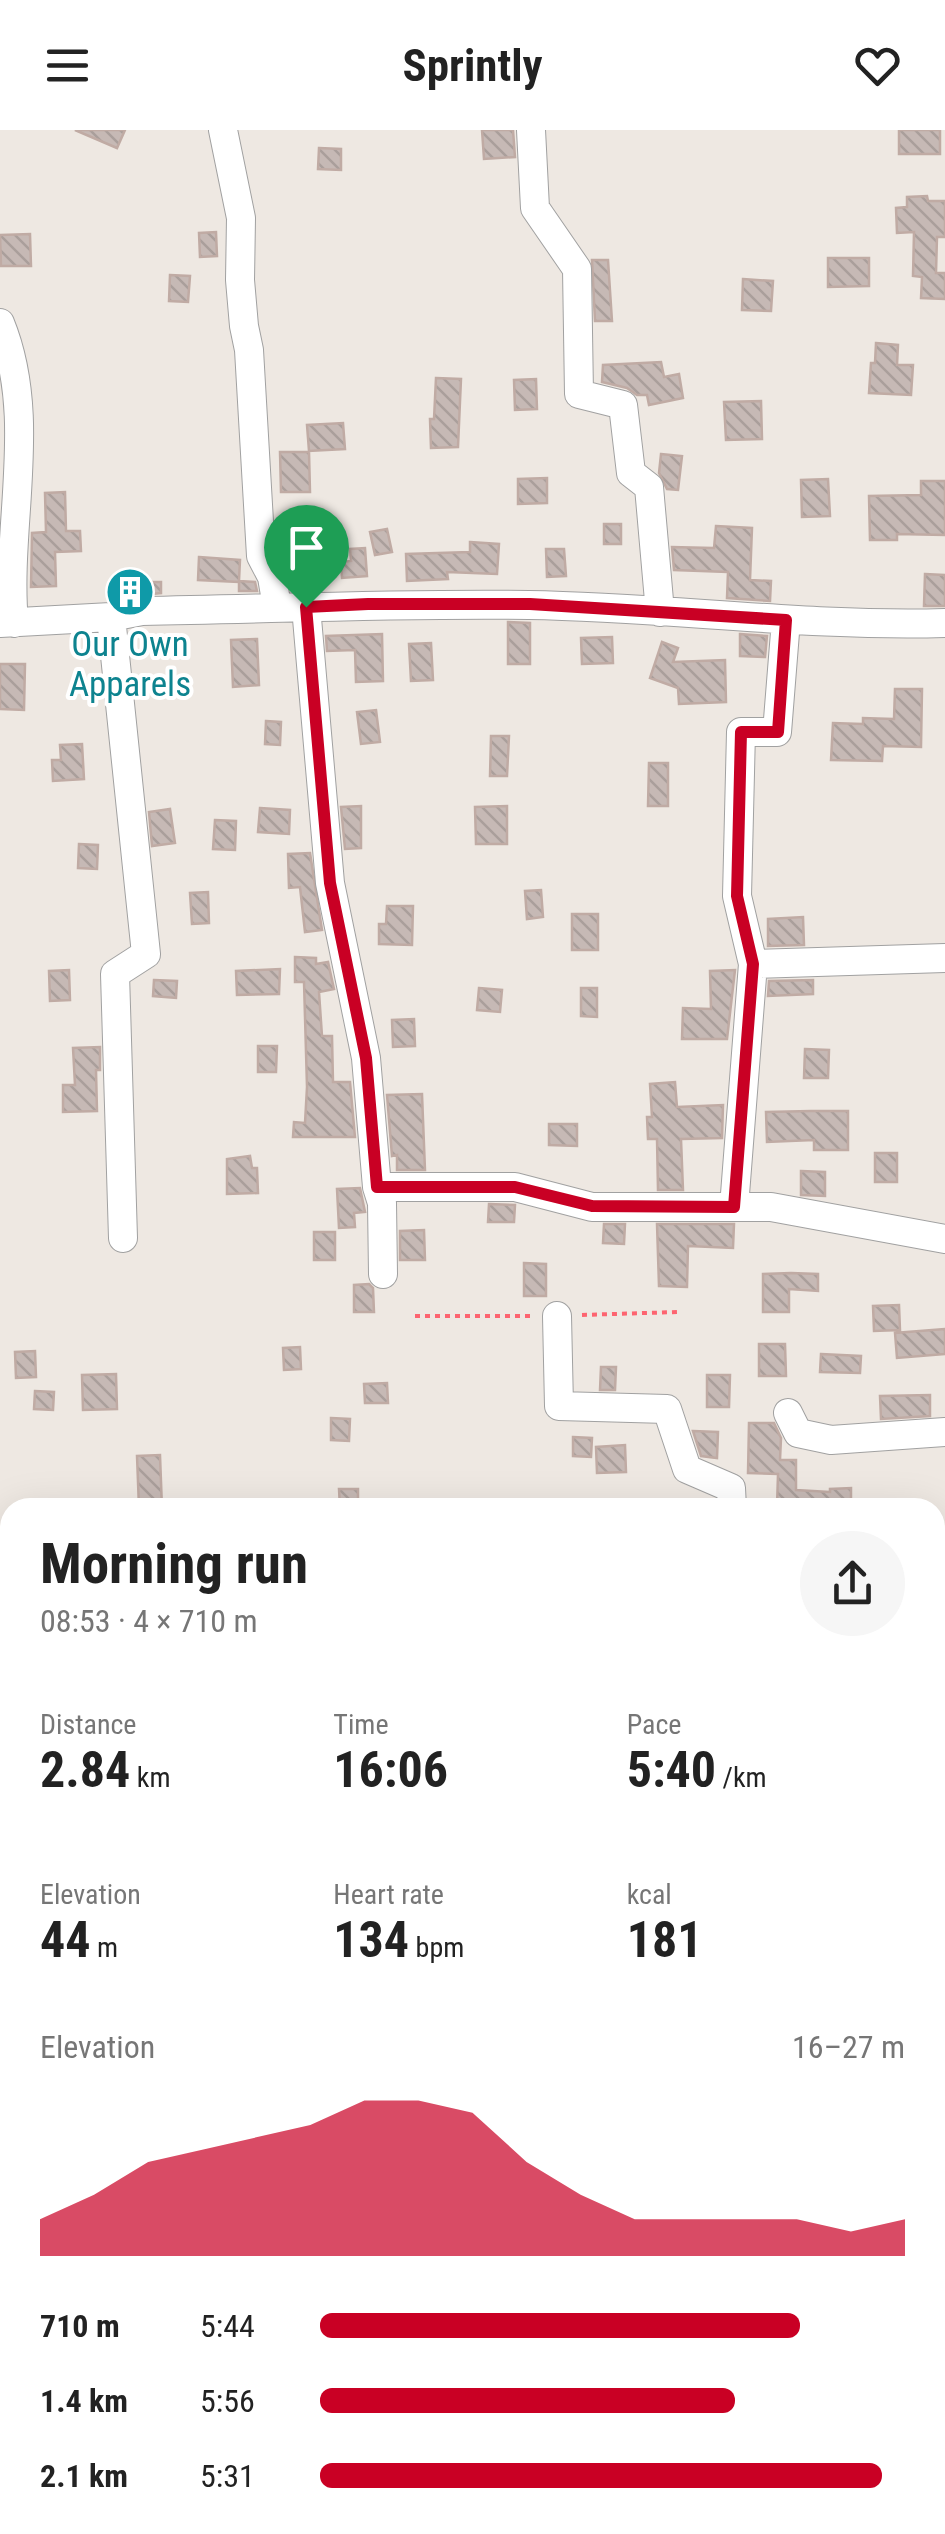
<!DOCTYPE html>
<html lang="en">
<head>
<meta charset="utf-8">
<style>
	:root { --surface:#fff; --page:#f6f6f6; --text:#222; --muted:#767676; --accent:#c90024 }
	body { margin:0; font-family:"Roboto Condensed",sans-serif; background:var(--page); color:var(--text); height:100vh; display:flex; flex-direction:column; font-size:38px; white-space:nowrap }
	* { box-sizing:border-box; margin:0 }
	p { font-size:32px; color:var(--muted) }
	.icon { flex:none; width:55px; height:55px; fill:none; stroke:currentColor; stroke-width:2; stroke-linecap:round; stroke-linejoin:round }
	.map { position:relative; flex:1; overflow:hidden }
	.side { position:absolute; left:0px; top:1368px; width:945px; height:1038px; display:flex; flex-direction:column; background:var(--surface); border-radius:30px 30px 0 0; box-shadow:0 10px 40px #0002 }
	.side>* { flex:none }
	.pin { position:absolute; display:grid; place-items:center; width:85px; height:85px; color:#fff; margin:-102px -42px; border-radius:50% 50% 50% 0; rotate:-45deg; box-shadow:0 0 10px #0007 }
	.pin .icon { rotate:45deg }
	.round { display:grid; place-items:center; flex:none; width:105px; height:105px; border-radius:52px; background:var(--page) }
	.summary { display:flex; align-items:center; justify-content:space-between; height:170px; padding:0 40px }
	h1 { font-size:55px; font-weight:700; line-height:75px }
	.metrics { display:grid; grid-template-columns:repeat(3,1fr); gap:15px; height:170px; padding:10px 40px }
	.metrics div { display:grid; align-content:center }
	.metrics b { font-size:50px; font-weight:700 }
	.metrics small { font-size:28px; font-weight:400 }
	.metrics p { font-size:28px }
	.chart { height:280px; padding:20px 40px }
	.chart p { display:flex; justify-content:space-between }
	.chart svg { width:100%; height:180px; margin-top:10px; fill:var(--accent); opacity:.7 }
	ul { padding:0 40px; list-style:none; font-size:32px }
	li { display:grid; grid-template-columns:160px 120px 1fr; align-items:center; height:75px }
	li i { height:25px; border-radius:12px; background:var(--accent) }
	header { display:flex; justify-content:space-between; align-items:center; height:130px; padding:0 40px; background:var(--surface); font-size:45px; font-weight:700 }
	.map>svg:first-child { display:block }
	.industrial { fill:url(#industrial-grid) }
	.building { fill:url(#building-back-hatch); stroke:#c0aba4; stroke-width:2.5 }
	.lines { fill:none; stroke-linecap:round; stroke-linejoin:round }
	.minor-casing { stroke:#a1a1a1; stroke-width:30 }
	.path { stroke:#fd6470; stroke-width:4; stroke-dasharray:5 5; stroke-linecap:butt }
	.minor { stroke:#fff; stroke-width:28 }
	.route-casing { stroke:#fff; stroke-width:20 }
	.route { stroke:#c90024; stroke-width:12 }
	.labels { text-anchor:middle; stroke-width:8; stroke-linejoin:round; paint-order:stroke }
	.culture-label { font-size:35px; fill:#0d838f; stroke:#fff }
</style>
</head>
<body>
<header><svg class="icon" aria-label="menu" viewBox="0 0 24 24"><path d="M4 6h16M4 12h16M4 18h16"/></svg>Sprintly<svg class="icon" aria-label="heart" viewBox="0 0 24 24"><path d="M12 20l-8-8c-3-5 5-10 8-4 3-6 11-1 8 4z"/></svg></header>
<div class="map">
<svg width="945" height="2404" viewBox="0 0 945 2404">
	<defs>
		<pattern id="industrial-grid" width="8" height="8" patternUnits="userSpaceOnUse" patternTransform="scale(2.5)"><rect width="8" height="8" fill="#e8d4e7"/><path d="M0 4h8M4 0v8" fill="none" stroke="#c7b6c6"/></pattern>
		<pattern id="building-back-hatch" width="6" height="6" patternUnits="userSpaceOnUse" patternTransform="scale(2.5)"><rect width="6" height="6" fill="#c6b9b5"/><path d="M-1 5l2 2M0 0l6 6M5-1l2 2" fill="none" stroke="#aa9f9b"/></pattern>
	</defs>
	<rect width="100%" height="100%" fill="#eee8e2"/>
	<path class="industrial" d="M935 2375H943L945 2380V2404H679L678 2395H935Z"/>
	<path class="building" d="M75 0H125L117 18Z
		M482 0H513L515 27 484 29Z
		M899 0H940V24H899Z
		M319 18 341 19V40L318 39Z
		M927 66 928 71H945V107H937L936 143H945V169L921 168 922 147 913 146 914 102 897 103 896 78 907 77V67Z
		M216 102 217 126 200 127 199 103Z
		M30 104 31 136H1L0 105Z
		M828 128H869V156L828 157Z
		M592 130H608L612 191H595Z
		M170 145 190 146 188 172 169 171Z
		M743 149 773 151 771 181 742 180Z
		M876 213 898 215 897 235H913L911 265 869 263 871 233H875Z
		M661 232 664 247 679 244 683 268 649 275 647 265H637L627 258 602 252 603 235Z
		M436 248 461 249 458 317 431 318 430 289H434Z
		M536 249 537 279 515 280 514 250Z
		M761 271 762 309 726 310 724 272Z
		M343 293 345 319 309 321 307 295Z
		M280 322H309L310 362H281Z
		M661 324 682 326 678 360 667 359 659 343Z
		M547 348V373L518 374V349Z
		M828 349 830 386 802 387 801 350Z
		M921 351H945V405L897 404V410H870L869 366 921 365Z
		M65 362 66 401H80L81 421 55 422 56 456 31 457 32 403 46 402 45 363Z
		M604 394H621V414H604Z
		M716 396 752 398 750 450 771 451 770 471 727 468 728 442 674 440 672 417 714 418Z
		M387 399 392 422 375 425 370 402Z
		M470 412 499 414 497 444 447 442 448 449 407 451 406 424 470 422Z
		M365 418 367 446 342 448 341 432 351 431 350 419Z
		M546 419H564L566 446 547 447Z
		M199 427 240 430 239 451 255 452 257 461H239V452L198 450Z
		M925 444 945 445V476H924Z
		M120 452H161V463L120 467Z
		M508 492 530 493V534H508Z
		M382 504 383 551 356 552 355 520 327 521 326 506Z
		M740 504 767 506 765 527 740 526Z
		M612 507 613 533 582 534 581 508Z
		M257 509 259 555 233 557 231 510Z
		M662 512 678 518 673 532 725 530 726 572 679 574 678 558 650 548Z
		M431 513 433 550 411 551 409 514Z
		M0 534H25L24 580 0 579Z
		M895 559H922L921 617 883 616 882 631 831 630 833 593 863 594V588L894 589Z
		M376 580 380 612 361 614 357 582Z
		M266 591 281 592 280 615 265 614Z
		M491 606H509L507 646H490Z
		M82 614 84 649 53 651 52 630H61L60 615Z
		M649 633H668V676H648Z
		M361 676V718L345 719 341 677Z
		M507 676V714H476L475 677Z
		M260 678 290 680 289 704 258 702Z
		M170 679 175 713 152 716 149 682Z
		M215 690 236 691 235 720 213 719Z
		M79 714 98 715 97 739 78 738Z
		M310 723 322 800 305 802 300 757 289 758 288 724Z
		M541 760 543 787 527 789 525 761Z
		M208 762 209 793 192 794 190 763Z
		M387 776H413L412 815 379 814V794H386Z
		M572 784H598V820H572Z
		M803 787 804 815 768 816V789Z
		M295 827 316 828V834L328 832 334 859 319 862 322 906H332L333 952H350L355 1007H293L294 992 305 993 307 957 304 852H295Z
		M280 839 279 864 237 865 236 841Z
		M69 840 70 870 50 871 49 841Z
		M735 840 727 909H682L683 878 711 879 710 841Z
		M154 850 177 851 176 868 153 866Z
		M813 850V864L768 866 769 851Z
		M479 858 502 860 500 882 477 880Z
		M581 858H597V887L581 886Z
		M414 889 415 916 393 917 392 890Z
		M258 916H277L276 942H258Z
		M100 917V940H96L97 981 63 982V955H75L73 918Z
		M805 919 829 920 828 948H804Z
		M675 952 677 977 723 975 722 1008 681 1009 683 1060H658L657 1009H648L647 987H652L650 954Z
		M422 964 425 1040H397V1025L392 1026 387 965Z
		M811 981H848V1020H814V1010L767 1012 766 982Z
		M549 994H577V1016L549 1015Z
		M875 1023H897V1052H875Z
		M250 1026 252 1038H257L258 1063 227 1064V1029Z
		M801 1041 825 1042V1066L801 1065Z
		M360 1058 365 1082 354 1083 355 1097 339 1098 337 1059Z
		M489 1074 515 1075 514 1092H488Z
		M604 1094H625L624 1114 603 1113Z
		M657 1094H734L733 1118 688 1116 687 1157 659 1156Z
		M424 1100 425 1130H400V1101Z
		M314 1102H335V1130H314Z
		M524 1133 546 1134V1166H524Z
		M791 1143 818 1144V1161L789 1159V1182H763V1144Z
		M369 1154 373 1158 374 1182H354V1155Z
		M899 1175 900 1200 874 1201 873 1176Z
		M945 1199V1224L897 1228 895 1203Z
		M759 1214H785L786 1246H759Z
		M300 1217 301 1239 284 1240 283 1218Z
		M35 1221 36 1247 16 1248 15 1222Z
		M821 1224 861 1226 860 1243 820 1242Z
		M601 1237H616L615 1260H600Z
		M116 1244 117 1279 83 1280 82 1245Z
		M707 1245H730L729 1277H707Z
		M387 1253 388 1273H365L364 1254Z
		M35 1261 54 1262 53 1280 34 1279Z
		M930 1265V1286L881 1289 880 1266Z
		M331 1288 350 1289 349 1311 331 1310Z
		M749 1293H774L781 1308 780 1330H796V1360L830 1362V1359L851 1358V1378L777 1377 778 1344 748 1343Z
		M693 1301 718 1302 717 1328 701 1326Z
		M573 1307 592 1308 591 1327 573 1326Z
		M625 1315 626 1342 597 1343 596 1317Z
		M160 1325 162 1378H139L137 1326Z
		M339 1359H358V1378H340Z"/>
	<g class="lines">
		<g class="minor-casing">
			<path id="minor" d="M223 0 241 88 240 150 244 196 249 220 261 426 272 447 277 477
				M531 0 535 78 577 139 579 264 623 275 631 343 649 357 660 482
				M0 193C39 288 5 395 14 493
				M306 477 330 753 366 928 377 1057 382 1073 383 1144
				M111 487 146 824 115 844 123 1108
				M0 493 111 487 142 481C271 479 400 473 529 475 668 477 806 497 945 493
				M753 834 945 828
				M377 1057H515L592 1077H771L945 1109
				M734 1077 753 834 737 766 741 602H777L786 490
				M557 1186 559 1276 667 1279 687 1339 731 1358 732 1378
				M788 1283 798 1303 831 1310 945 1302
				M935 1486H945
				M0 1636 10 1635
				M935 1779 945 1774
				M0 1788 10 1787
				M0 1857 10 1856
				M935 2004H945
				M0 2299H10
				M935 2366H945
				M243 2404 361 2395"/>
		</g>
		<path class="path" d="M582 1185 677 1182
			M415 1186H532"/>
		<use href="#minor" class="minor"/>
	</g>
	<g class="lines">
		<g class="route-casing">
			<path id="route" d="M368 474H530L786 490 778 602H741L737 766 753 834 734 1077 592 1076 515 1057H377L366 928 330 753 306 477Z"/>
		</g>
		<use href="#route" class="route"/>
	</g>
	<defs>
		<g id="building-disc" transform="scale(2.5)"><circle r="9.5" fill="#0f9aa8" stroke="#fff"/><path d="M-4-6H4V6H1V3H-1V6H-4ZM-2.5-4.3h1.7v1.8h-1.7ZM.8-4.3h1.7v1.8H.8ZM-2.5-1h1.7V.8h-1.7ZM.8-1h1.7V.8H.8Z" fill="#fff"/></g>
	</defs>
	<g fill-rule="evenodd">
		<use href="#building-disc" x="130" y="462"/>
	</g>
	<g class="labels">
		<g class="culture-label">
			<text x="130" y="526">Our Own<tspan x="130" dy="40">Apparels</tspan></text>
		</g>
	</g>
</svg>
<div class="pin" style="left:306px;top:477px;background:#1e9e55"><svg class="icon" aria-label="arrive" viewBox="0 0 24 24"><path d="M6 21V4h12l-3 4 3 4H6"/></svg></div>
<section class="side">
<div class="summary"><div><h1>Morning run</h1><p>08:53 · 4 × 710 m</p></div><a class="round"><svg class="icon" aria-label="share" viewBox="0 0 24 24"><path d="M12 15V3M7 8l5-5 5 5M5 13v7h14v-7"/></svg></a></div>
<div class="metrics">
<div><p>Distance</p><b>2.84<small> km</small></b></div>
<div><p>Time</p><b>16:06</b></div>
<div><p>Pace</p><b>5:40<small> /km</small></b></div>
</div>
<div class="metrics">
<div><p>Elevation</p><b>44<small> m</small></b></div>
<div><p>Heart rate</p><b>134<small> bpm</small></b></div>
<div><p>kcal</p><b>181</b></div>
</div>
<div class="chart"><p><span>Elevation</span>16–27 m</p>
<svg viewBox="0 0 160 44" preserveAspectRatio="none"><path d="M0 44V35L10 29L20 21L30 18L40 15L50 12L60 6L70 6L80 9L90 21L100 29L110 35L120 35L130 35L140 35L150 38L160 35V44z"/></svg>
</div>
<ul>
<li><b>710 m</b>5:44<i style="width:82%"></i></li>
<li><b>1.4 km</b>5:56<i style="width:71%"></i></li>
<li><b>2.1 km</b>5:31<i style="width:96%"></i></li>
</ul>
</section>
</div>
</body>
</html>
